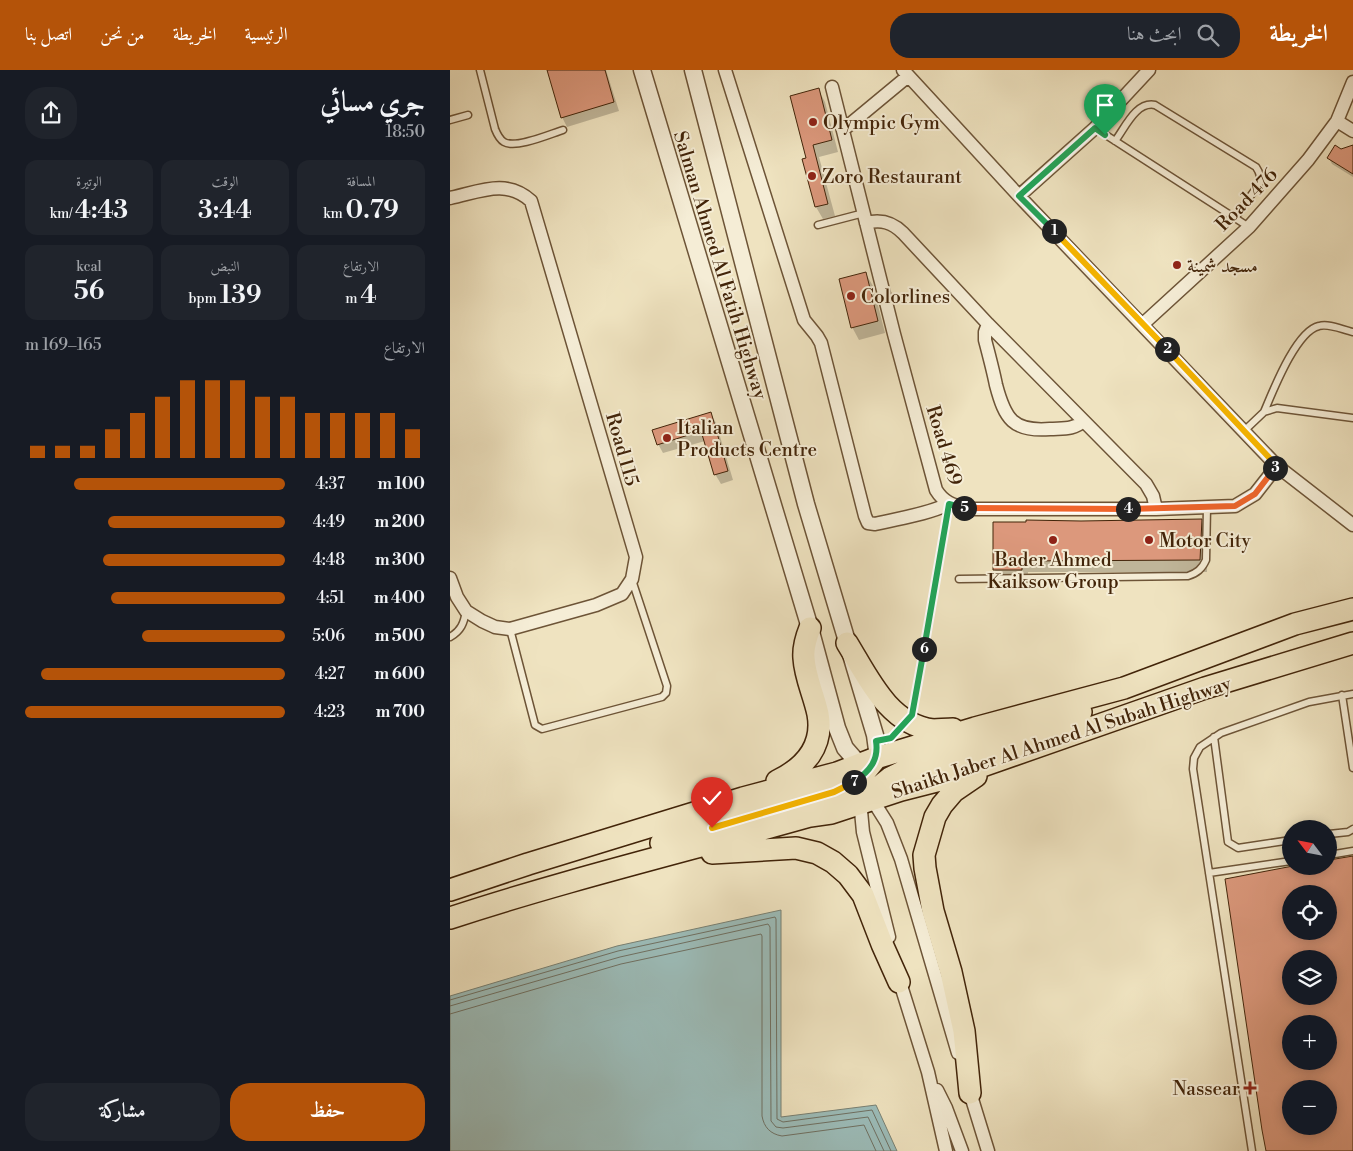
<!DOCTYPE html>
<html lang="ar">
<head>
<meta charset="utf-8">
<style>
	:root { --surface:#171b24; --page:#20242c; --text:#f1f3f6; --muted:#9ea1a6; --accent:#b45309 }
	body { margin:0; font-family:"Libre Bodoni",Amiri,serif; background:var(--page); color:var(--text); direction:rtl; height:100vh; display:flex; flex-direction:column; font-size:19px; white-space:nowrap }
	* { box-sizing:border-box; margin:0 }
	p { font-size:16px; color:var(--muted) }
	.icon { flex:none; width:28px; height:28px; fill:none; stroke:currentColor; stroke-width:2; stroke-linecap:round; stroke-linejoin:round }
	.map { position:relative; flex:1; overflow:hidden; direction:ltr }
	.sheet { display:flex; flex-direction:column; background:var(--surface); width:450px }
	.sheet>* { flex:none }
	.needle { width:32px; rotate:302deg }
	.controls { position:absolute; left:832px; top:750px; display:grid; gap:10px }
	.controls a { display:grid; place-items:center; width:55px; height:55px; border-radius:50%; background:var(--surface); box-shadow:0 2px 12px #0003; font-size:25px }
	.pin { position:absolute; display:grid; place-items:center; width:42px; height:42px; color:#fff; margin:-51px -21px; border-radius:50% 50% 50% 0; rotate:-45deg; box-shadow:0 0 5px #0007 }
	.pin .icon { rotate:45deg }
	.km { position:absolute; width:25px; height:25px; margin:-12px; border-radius:50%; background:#222; color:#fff; font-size:14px; line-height:25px; text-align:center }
	.round { display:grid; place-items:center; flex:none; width:52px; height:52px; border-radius:20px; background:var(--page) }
	.overview { display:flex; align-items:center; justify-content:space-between; height:85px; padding:0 25px }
	h1 { font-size:28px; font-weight:600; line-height:38px }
	.figures { display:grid; grid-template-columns:repeat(3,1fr); gap:8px; height:85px; padding:5px 25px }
	.figures div { display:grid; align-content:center; border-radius:12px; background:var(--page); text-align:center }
	.figures b { font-size:25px; font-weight:600 }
	.figures small { font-size:14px; font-weight:400 }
	.figures p { font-size:14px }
	.chart { height:140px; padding:10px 25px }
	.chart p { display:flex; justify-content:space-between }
	.chart svg { width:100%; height:90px; margin-top:5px; stroke:var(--accent); stroke-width:6 }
	.cta { display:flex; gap:10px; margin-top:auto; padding:10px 25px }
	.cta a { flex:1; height:58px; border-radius:20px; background:var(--accent); color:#fff; font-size:20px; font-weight:600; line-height:58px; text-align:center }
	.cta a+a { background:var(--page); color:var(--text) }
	ul { padding:0 25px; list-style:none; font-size:16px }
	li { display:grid; grid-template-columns:80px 60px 1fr; align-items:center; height:38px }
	li i { height:12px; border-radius:6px; background:var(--accent) }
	header { display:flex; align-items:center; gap:30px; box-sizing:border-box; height:70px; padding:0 25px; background:var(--accent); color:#fff }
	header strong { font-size:24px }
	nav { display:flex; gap:28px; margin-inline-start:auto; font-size:18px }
	.search { width:350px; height:45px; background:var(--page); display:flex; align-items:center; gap:12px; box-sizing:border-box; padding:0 18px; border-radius:20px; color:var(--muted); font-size:19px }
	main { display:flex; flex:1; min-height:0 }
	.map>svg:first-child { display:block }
	.water { fill:#9cbdba; stroke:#788073 }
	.shadow { fill:#0003; fill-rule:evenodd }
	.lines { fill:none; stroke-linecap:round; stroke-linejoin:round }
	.shore { stroke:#6f7062; stroke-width:1 }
	.building { fill:#dc987c; stroke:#422409; fill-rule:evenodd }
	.service-casing { stroke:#6d5437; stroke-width:9 }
	.minor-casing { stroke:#6d5437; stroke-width:15 }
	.tertiary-casing { stroke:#6d5437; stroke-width:19 }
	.primary-casing { stroke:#422409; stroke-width:24 }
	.path { stroke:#422409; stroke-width:2; stroke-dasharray:1 2.5; stroke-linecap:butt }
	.service { stroke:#f5edd6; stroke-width:6 }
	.minor { stroke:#f5edd6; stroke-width:12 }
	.tertiary { stroke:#f5edd6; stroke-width:16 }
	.primary { stroke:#efe3c0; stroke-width:21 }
	.split-1-casing { stroke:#fff; stroke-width:10 }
	.split-2-casing { stroke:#fff; stroke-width:10 }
	.split-3-casing { stroke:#fff; stroke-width:10 }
	.split-4-casing { stroke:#fff; stroke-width:10 }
	.split-5-casing { stroke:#fff; stroke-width:10 }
	.split-6-casing { stroke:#fff; stroke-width:10 }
	.split-7-casing { stroke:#fff; stroke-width:10 }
	.split-8-casing { stroke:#fff; stroke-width:10 }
	.split-1 { stroke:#22a559; stroke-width:6 }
	.split-2 { stroke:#f5b400; stroke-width:6 }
	.split-3 { stroke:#f5b400; stroke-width:6 }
	.split-4 { stroke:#f0652b; stroke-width:6 }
	.split-5 { stroke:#f0652b; stroke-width:6 }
	.split-6 { stroke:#22a559; stroke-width:6 }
	.split-7 { stroke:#22a559; stroke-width:6 }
	.split-8 { stroke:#f5b400; stroke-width:6 }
	.poi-dot { fill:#8f2418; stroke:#f5edd6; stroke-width:2 }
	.labels { text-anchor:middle; stroke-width:4; stroke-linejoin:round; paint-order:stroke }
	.poi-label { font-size:19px; fill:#422409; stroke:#f5edd6; text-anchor:start }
	.street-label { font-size:19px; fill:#422409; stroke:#f5edd6 }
</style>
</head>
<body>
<header>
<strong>الخريطة</strong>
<div class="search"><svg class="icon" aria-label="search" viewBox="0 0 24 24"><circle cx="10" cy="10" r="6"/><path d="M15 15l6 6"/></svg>ابحث هنا</div>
<nav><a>الرئيسية</a><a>الخريطة</a><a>من نحن</a><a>اتصل بنا</a></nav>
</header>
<main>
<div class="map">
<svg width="903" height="1081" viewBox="0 0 903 1081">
	<rect width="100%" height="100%" fill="#efe3c0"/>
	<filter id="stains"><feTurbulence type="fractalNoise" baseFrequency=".004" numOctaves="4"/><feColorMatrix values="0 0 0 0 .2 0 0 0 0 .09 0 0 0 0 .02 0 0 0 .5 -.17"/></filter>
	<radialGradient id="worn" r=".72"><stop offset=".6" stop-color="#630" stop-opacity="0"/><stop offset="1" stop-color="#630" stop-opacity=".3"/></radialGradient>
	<path class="water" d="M331 840V1047L426 1035 447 1081H0V926L167 876Z"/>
	<path class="shadow" d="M98 0H156L169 41 117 57 112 47Z
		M368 19 375 32 388 82 369 87 385 146 373 149 366 137 357 89Z
		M903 77V107L882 94 879 88 890 80Z
		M416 204 423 216 435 263 409 270 402 257Z
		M261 344 266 353 283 410 271 414 265 404 255 371 213 383 208 374Z
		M751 451 758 462 757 502H578V512H552L545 500 631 452Z
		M903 787V1081H817L776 810 879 796V792ZM841 824H879V861H841ZM841 889H879V926H841ZM841 954H879V991H841ZM841 1019H879V1056H841Z"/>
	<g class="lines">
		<path class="shore" d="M0 930 168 881 325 847 326 849 327 1049 333 1052 422 1040 441 1081
			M0 936 170 887 318 854 320 857 321 1051 326 1057 333 1058 418 1047 434 1081
			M0 944 171 894 311 864 312 866V1046C314 1057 320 1064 332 1066L414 1055 426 1081"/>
	</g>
	<path class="building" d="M97 0H155L164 32 111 48Z
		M369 18 382 70 363 75 378 134 365 137 352 89 356 88 340 26Z
		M885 75 891 79 903 75V104L877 88Z
		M416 202 428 251 401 258 389 209Z
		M261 342 278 401 264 405 251 361 207 375 202 360Z
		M752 449 750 490 572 491V500H543V452H576V450L631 451Z
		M903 786V1081H816L812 1060 775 809 843 796H879V790ZM841 824H879V861H841ZM841 889H879V926H841ZM841 954H879V991H841ZM841 1019H879V1056H841Z"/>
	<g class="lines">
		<g class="service-casing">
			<path id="service" d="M30 0 45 59C47 64 49 69 54 72 66 79 100 64 113 60
				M0 50 18 45
				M645 58 799 157
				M665 71C675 58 686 31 705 35L806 97C810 103 811 107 809 114L785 148
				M368 155 414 143
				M814 342C823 321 846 261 869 256 879 253 893 260 903 262
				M794 361 814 342 827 338 903 348
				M509 509 738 506C747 503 752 499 756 490L757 437
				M60 559 85 655 92 659 212 627 216 623 217 616 182 510
				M0 567C11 561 14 553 16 541
				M892 625 903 698
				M764 667 778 772 788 778 841 770
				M879 764 898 762 903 759
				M879 785 903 781
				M759 803 841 791
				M802 1081 743 699 744 688 750 677 771 663 859 632 903 624"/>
		</g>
		<g class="minor-casing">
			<path id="minor" d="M275 0 354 250 367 266 371 273 415 446 418 453 425 454C449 448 475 445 499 434
				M453 0 569 126 827 396 903 455
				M382 17 444 264 486 420C494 433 503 435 518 439H706L785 436 805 424 827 396
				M887 51 903 61
				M393 60 457 7
				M569 126 645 58 699 0
				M0 128C29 122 56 108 81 131L186 487 182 509 172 524 146 535 60 559 45 557 32 551 16 541 7 527 0 508
				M416 153C431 149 442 152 453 163L538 254 696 414 703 426 706 439
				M538 254 535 262V270C539 285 543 300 546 315 555 349 563 362 600 359 612 358 624 360 633 351
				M693 254 799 157 858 90 887 51 903 12
				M420 726 437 753 451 789 508 983
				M412 733 411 741 413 762 439 867
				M448 906 478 1002 496 1081
				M518 1016 538 1081
				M487 1020 496 1038 512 1081"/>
		</g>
		<g class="tertiary-casing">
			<path id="tertiary" d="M192 0 360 558 387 658 395 678 416 702
				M243 0 356 434 425 665 427 680 426 688"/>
		</g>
		<g class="primary-casing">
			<path id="primary" d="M397 573C418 607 438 654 483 660 489 660 496 659 503 659
				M327 711C354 698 374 677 368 644 364 625 355 607 354 588 353 577 356 568 360 558
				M419 725 440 708 458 699 631 642
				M211 773 392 719 411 707 424 691
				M262 783 346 778 367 783 383 792 398 805 413 825 432 874 449 912
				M0 820 78 794 293 728 387 703 426 688 525 658 674 618 845 554 903 539
				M0 848C119 809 240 780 360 746L381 743 451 720 498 708 755 618 903 573
				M520 1023 514 961 501 902 483 841 475 798 474 785 485 747 492 735 504 721 526 706"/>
		</g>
		<path class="path" d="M464 636 497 446"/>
		<use href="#service" class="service"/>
		<use href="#minor" class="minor"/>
		<use href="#tertiary" class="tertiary"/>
		<use href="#primary" class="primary"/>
	</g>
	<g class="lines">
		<g class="split-1-casing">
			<path id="split-1" d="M604 161 569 126 645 58 655 65"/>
		</g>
		<g class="split-2-casing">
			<path id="split-2" d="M604 161 717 279"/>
		</g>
		<g class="split-3-casing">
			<path id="split-3" d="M717 279 827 396 825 398"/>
		</g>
		<g class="split-4-casing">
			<path id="split-4" d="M678 439 785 436 805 424 825 398"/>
		</g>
		<g class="split-5-casing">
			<path id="split-5" d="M514 438 678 439"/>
		</g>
		<g class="split-6-casing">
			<path id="split-6" d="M474 579 499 434 514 438"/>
		</g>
		<g class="split-7-casing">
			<path id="split-7" d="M404 712C420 701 429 690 426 671L441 668 462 645 474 579"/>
		</g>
		<g class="split-8-casing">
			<path id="split-8" d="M262 758 384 722 404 712"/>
		</g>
		<use href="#split-1" class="split-1"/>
		<use href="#split-2" class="split-2"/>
		<use href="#split-3" class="split-3"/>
		<use href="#split-4" class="split-4"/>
		<use href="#split-5" class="split-5"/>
		<use href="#split-6" class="split-6"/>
		<use href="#split-7" class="split-7"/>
		<use href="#split-8" class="split-8"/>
	</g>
	<g class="poi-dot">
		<circle cx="363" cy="52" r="5"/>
		<circle cx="362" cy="106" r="5"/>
		<circle cx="727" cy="195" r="5"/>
		<circle cx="401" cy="226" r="5"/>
		<circle cx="217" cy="368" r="5"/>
		<circle cx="603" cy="470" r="5"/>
		<circle cx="699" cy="470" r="5"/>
		<path d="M797.5 1010.5h5v5h5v5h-5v5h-5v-5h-5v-5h5z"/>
	</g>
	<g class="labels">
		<g class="poi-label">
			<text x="373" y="59">Olympic Gym</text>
			<text x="372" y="113">Zoro Restaurant</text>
			<text x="737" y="202">مسجد شمينة</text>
			<text x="411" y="233">Colorlines</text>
			<text x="227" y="364">Italian<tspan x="227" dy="22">Products Centre</tspan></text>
			<text x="709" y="477">Motor City</text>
			<text x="603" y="496" text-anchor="middle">Bader Ahmed<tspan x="603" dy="22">Kaiksow Group</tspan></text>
			<text x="790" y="1025" text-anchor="end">Nassear</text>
		</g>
		<g class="street-label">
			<text transform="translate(796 129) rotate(-46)" y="7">Road 476</text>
			<text transform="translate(271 195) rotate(73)" y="7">Salman Ahmed Al Fatih Highway</text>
			<text transform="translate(495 375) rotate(73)" y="7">Road 469</text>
			<text transform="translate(173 379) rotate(74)" y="7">Road 115</text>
			<text transform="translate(611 667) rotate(-18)" y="7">Shaikh Jaber Al Ahmed Al Subah Highway</text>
		</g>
	</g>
	<rect width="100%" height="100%" filter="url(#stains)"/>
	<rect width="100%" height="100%" fill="url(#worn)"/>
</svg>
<div class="controls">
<a><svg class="needle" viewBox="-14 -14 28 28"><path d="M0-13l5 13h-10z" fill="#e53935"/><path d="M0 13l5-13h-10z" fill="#9ea1a6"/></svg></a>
<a><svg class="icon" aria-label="locate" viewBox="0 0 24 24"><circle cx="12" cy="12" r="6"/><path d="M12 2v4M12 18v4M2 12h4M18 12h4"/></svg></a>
<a><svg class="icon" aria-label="layers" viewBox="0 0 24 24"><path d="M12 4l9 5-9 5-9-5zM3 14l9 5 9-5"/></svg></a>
<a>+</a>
<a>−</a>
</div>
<div class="pin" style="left:655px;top:65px;background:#1e9e55"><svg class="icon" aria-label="arrive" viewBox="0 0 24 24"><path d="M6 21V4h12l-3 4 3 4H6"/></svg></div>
<div class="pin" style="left:262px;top:758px;background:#d93025"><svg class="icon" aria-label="check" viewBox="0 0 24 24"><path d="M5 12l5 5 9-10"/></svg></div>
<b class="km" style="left:604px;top:161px">1</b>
<b class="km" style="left:717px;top:279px">2</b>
<b class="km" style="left:825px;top:398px">3</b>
<b class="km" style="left:678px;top:439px">4</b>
<b class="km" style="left:514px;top:438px">5</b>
<b class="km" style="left:474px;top:579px">6</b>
<b class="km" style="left:404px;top:712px">7</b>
</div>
<section class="sheet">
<div class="overview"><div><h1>جري مسائي</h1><p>18:50</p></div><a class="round"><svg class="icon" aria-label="share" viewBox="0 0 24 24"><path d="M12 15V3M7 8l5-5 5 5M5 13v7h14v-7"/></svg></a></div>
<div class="figures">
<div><p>المسافة</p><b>0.79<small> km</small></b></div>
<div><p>الوقت</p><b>3:44</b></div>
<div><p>الوتيرة</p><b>4:43<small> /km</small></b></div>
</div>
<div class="figures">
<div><p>الارتفاع</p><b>4<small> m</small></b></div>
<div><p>النبض</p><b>139<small> bpm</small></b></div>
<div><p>kcal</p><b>56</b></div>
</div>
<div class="chart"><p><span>الارتفاع</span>165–169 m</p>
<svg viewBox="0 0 160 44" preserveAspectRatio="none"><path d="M5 44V38M15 44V38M25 44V38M35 44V30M45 44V22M55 44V14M65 44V6M75 44V6M85 44V6M95 44V14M105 44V14M115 44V22M125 44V22M135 44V22M145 44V22M155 44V30"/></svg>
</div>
<ul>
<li><b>100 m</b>4:37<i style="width:81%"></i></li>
<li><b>200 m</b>4:49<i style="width:68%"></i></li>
<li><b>300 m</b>4:48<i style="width:70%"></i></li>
<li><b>400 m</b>4:51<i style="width:67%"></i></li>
<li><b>500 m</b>5:06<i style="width:55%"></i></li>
<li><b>600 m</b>4:27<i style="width:94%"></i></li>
<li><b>700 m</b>4:23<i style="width:100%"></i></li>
</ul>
<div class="cta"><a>حفظ</a><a>مشاركة</a></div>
</section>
</main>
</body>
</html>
